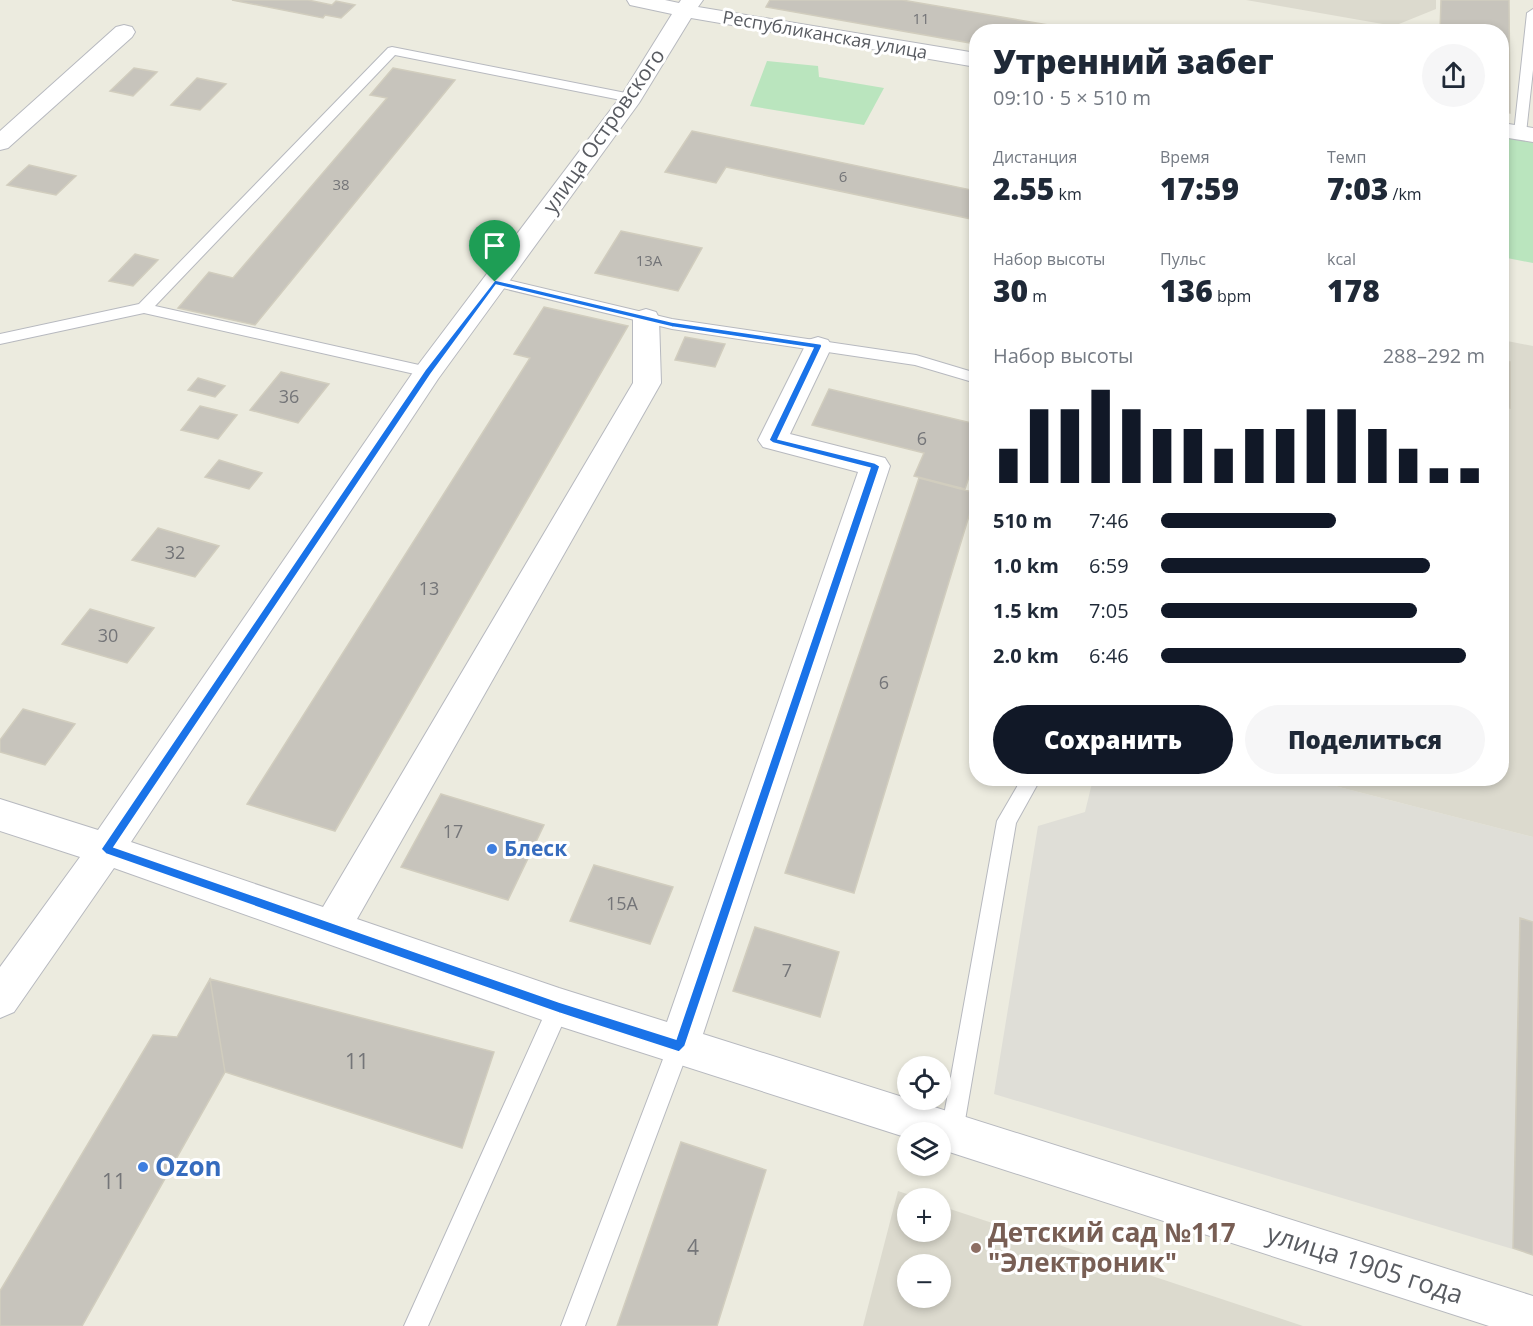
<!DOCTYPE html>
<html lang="ru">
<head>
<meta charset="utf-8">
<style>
	:root { --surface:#fff; --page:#f6f6f7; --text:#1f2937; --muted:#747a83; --accent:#111827 }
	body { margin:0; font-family:"Open Sans",sans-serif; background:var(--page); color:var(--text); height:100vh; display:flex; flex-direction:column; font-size:22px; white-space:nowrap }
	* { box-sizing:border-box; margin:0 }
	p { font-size:20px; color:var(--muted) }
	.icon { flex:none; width:33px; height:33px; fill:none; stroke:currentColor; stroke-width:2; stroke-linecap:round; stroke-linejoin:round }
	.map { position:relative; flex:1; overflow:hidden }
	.panel { position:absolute; left:969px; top:24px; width:540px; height:762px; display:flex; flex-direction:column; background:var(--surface); border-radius:24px; box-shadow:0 3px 9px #0003 }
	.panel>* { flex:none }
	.tools { position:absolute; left:897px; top:1056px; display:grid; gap:12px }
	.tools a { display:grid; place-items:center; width:54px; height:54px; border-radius:50%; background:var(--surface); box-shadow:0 3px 9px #0003; font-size:30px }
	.pin { position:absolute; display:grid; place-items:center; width:51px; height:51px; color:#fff; margin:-62px -26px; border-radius:50% 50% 50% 0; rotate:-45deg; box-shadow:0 0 6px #0007 }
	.pin .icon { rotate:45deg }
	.round { display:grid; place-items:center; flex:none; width:63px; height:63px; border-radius:32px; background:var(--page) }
	.headline { display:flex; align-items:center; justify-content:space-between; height:102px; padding:0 24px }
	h1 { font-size:33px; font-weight:800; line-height:45px }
	.figures { display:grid; grid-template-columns:repeat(3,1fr); gap:9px; height:102px; padding:6px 24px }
	.figures div { display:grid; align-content:center }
	.figures b { font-size:30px; font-weight:800 }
	.figures small { font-size:16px; font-weight:400 }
	.figures p { font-size:16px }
	.chart { height:168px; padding:12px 24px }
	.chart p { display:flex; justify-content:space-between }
	.chart svg { width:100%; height:108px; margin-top:6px; stroke:var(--accent); stroke-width:6 }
	.button { display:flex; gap:12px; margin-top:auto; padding:12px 24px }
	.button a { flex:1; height:69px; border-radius:36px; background:var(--accent); color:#fff; font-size:24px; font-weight:800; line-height:69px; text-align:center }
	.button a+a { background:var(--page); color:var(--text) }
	ul { padding:0 24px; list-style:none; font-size:20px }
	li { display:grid; grid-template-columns:96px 72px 1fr; align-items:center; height:45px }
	li i { height:15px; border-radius:8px; background:var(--accent) }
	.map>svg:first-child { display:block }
	.industrial { fill:#dfded7 }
	.education { fill:#dcdace; fill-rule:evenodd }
	.green { fill:#bae5be }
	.building { fill:#c7c4bc; stroke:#d1cdbe; stroke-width:1.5 }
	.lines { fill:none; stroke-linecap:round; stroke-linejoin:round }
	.lane-casing { stroke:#b7b9bf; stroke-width:2 }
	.street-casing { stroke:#b7b9bf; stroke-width:2 }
	.lane { fill:#fff; fill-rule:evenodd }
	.street { fill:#fff; fill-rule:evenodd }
	.route { fill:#1a73e8; stroke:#fff; stroke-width:1.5; fill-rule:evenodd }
	.shop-dot { fill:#3f7fe0; stroke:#fff; stroke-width:2 }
	.education-dot { fill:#8d6e63; stroke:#fff; stroke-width:2 }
	.labels { text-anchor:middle; stroke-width:6; stroke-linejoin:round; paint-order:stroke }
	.far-number-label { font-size:15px; fill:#747578 }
	.far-street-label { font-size:18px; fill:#585b61; stroke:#fff }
	.number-label { font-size:18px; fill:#747578 }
	.street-label { font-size:21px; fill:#585b61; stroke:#fff }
	.shop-label { font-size:21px; font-weight:bold; fill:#366cbe; stroke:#fff; text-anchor:start }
	.near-number-label { font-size:21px; fill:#747578 }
	.near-shop-label { font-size:26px; font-weight:bold; fill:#366cbe; stroke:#fff; text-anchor:start }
	.near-education-label { font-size:26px; font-weight:bold; fill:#785e54; stroke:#fff; text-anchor:start }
	.near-street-label { font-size:26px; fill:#585b61; stroke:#fff }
</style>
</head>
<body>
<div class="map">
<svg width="1533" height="1326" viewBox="0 0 1533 1326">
	<rect width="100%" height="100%" fill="#ecebdf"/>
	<path class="industrial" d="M1093 779H1308L1533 837V1255L994 1094 1038 826 1085 812Z"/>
	<path class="education" d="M1246 0H1436V9L1394 26Z
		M1502 340 1533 346V837L1308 779 1502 778Z
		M898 1191 919 1198H908V1232H940L941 1206 1303 1326H863ZM908 1264H940V1298H908Z"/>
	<path class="green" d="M767 61 818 66 819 77 884 88 864 125 750 106Z
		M1502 137 1533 142V263L1502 257Z"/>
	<path class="building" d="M232 0H308L332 5 336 1 355 5 341 18 325 15 323 18Z
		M770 0H902L1078 30 976 32V44L766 7Z
		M1441 0H1509L1510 113 1502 112V32H1440Z
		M134 68 157 72 133 96 110 91Z
		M393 68 455 80 255 325 178 308 209 272 233 278 387 98 370 95Z
		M197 78 226 84 200 110 171 105Z
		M692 131 976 191V220L726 167 716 183 665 172Z
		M29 165 76 176 56 195 7 185Z
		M621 231 702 248 678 291 595 273Z
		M135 254 158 260 133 286 109 281Z
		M544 307 628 326 335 831 247 804 530 358 514 354Z
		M685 337 725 344 715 367 675 360Z
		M1502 361 1510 362V408L1502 406Z
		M281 372 329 384 298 423 250 410Z
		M198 378 225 386 215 397 188 390Z
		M829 389 976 424V456L965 489 914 476 924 453 812 425Z
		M200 406 237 415 218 439 181 430Z
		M219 460 262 473 249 489 205 477Z
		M919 478 976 493 854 893 785 873Z
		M158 528 219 546 195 577 132 560Z
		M90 609 154 628 127 663 62 644Z
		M23 709 75 724 45 765 0 752V740Z
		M441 794 544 825 508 900 401 867Z
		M594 865 673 887 650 944 570 921Z
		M1520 918 1533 922V1255L1513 1248Z
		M755 927 839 952 820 1017 733 991Z
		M210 979 494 1052 462 1148 225 1072Z
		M210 979 225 1072 82 1326H0V1291L153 1035 177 1037Z
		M681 1142 766 1170 717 1326H617Z"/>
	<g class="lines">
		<g class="lane-casing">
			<path id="lane" d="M1533 9V70L1526 133 1520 137 1514 133 1527 13Z
				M392 47 631 94 637 98 631 102 395 55 155 306 428 367 433 368 436 372 433 376 428 377 144 313 0 344V334L139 304 388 48Z
				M495 277 672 319 916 355 976 373V383L915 365 672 329 490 285 488 282 490 279Z
				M1022 778H1041L1016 823 963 1132 960 1140 952 1143 944 1140 941 1132 997 821Z
				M559 997 567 1000 570 1007 428 1326H404L551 1000Z
				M679 1035 687 1039 690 1046 585 1326H561L668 1046 671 1039Z"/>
		</g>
		<g class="street-casing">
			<path id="street" d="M627 0H665L679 3 681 0H703L698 7 976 53V67L691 18 639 103 438 379 131 842 323 907 633 383V318L636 312 646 309 656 312 659 318 661 383 357 919 559 988 667 1022 858 472 763 447 758 440 808 340 818 337 828 340 832 346 790 434 885 458 890 466 703 1034 1533 1296V1326H1489L940 1149V1132H908V1138L559 1026 114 868 14 1012 0 1018V967L80 857 0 831V799L98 830 418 365 621 96 672 14 630 5Z
				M124 25 132 27 135 32 132 37 8 148 0 150V131L116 27Z
				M1502 123 1533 128V142L1502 137Z"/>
		</g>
		<use href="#lane" class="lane"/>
		<use href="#street" class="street"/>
	</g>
	<path class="route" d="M495 280 672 322 821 344 822 346 778 439 875 463 880 466 685 1046 679 1052 559 1013 106 854 101 849 425 370ZM496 285 672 327 813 348 769 440 773 443 870 468 676 1039 559 1002 114 847 431 374Z"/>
	<g class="shop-dot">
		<circle cx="492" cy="849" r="6"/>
		<circle cx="143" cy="1167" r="6"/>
	</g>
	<circle class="education-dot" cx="976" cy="1248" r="6"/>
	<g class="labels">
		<g class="far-number-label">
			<text x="921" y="24">11</text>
			<text x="843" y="182">6</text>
			<text x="341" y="190">38</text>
			<text x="649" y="266">13А</text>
		</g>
		<g class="far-street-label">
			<text transform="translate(825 35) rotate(10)" y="6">Республиканская улица</text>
		</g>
		<g class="number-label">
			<text x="289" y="403">36</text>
			<text x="922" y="445">6</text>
			<text x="175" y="559">32</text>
			<text x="429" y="595">13</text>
			<text x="108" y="642">30</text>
			<text x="884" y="689">6</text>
			<text x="453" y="838">17</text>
			<text x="622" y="910">15А</text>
			<text x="787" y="977">7</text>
		</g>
		<g class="street-label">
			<text transform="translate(604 131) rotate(-55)" y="7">улица Островского</text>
		</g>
		<g class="shop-label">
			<text x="504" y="856">Блеск</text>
		</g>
		<g class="near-number-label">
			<text x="357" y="1069">11</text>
			<text x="114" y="1189">11</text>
			<text x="693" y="1255">4</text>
		</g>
		<g class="near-shop-label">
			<text x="155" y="1176">Ozon</text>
		</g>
		<g class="near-education-label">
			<text x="988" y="1242">Детский сад №117<tspan x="988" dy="30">"Электроник"</tspan></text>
		</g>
		<g class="near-street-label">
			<text transform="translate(1365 1264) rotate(18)" y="9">улица 1905 года</text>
		</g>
	</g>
</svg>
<div class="tools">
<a><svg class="icon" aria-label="locate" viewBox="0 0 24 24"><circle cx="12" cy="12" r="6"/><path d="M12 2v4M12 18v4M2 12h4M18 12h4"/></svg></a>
<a><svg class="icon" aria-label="layers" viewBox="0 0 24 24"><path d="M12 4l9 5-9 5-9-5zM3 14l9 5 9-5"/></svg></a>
<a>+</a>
<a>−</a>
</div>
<div class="pin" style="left:495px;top:282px;background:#1e9e55"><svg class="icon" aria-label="arrive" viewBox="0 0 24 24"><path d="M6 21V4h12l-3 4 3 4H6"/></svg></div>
<section class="panel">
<div class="headline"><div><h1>Утренний забег</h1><p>09:10 · 5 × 510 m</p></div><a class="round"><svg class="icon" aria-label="share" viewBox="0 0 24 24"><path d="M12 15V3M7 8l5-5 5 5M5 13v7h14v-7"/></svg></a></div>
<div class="figures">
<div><p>Дистанция</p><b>2.55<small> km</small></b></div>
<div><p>Время</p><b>17:59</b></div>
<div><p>Темп</p><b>7:03<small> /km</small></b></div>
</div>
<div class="figures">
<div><p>Набор высоты</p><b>30<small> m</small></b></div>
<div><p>Пульс</p><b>136<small> bpm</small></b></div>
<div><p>kcal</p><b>178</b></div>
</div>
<div class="chart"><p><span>Набор высоты</span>288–292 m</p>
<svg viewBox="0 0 160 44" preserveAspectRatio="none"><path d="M5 44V30M15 44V14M25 44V14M35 44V6M45 44V14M55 44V22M65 44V22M75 44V30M85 44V22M95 44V22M105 44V14M115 44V14M125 44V22M135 44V30M145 44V38M155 44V38"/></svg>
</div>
<ul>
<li><b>510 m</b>7:46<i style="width:54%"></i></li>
<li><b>1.0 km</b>6:59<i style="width:83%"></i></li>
<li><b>1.5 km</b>7:05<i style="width:79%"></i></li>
<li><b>2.0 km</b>6:46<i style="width:94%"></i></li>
</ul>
<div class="button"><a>Сохранить</a><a>Поделиться</a></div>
</section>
</div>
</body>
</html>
